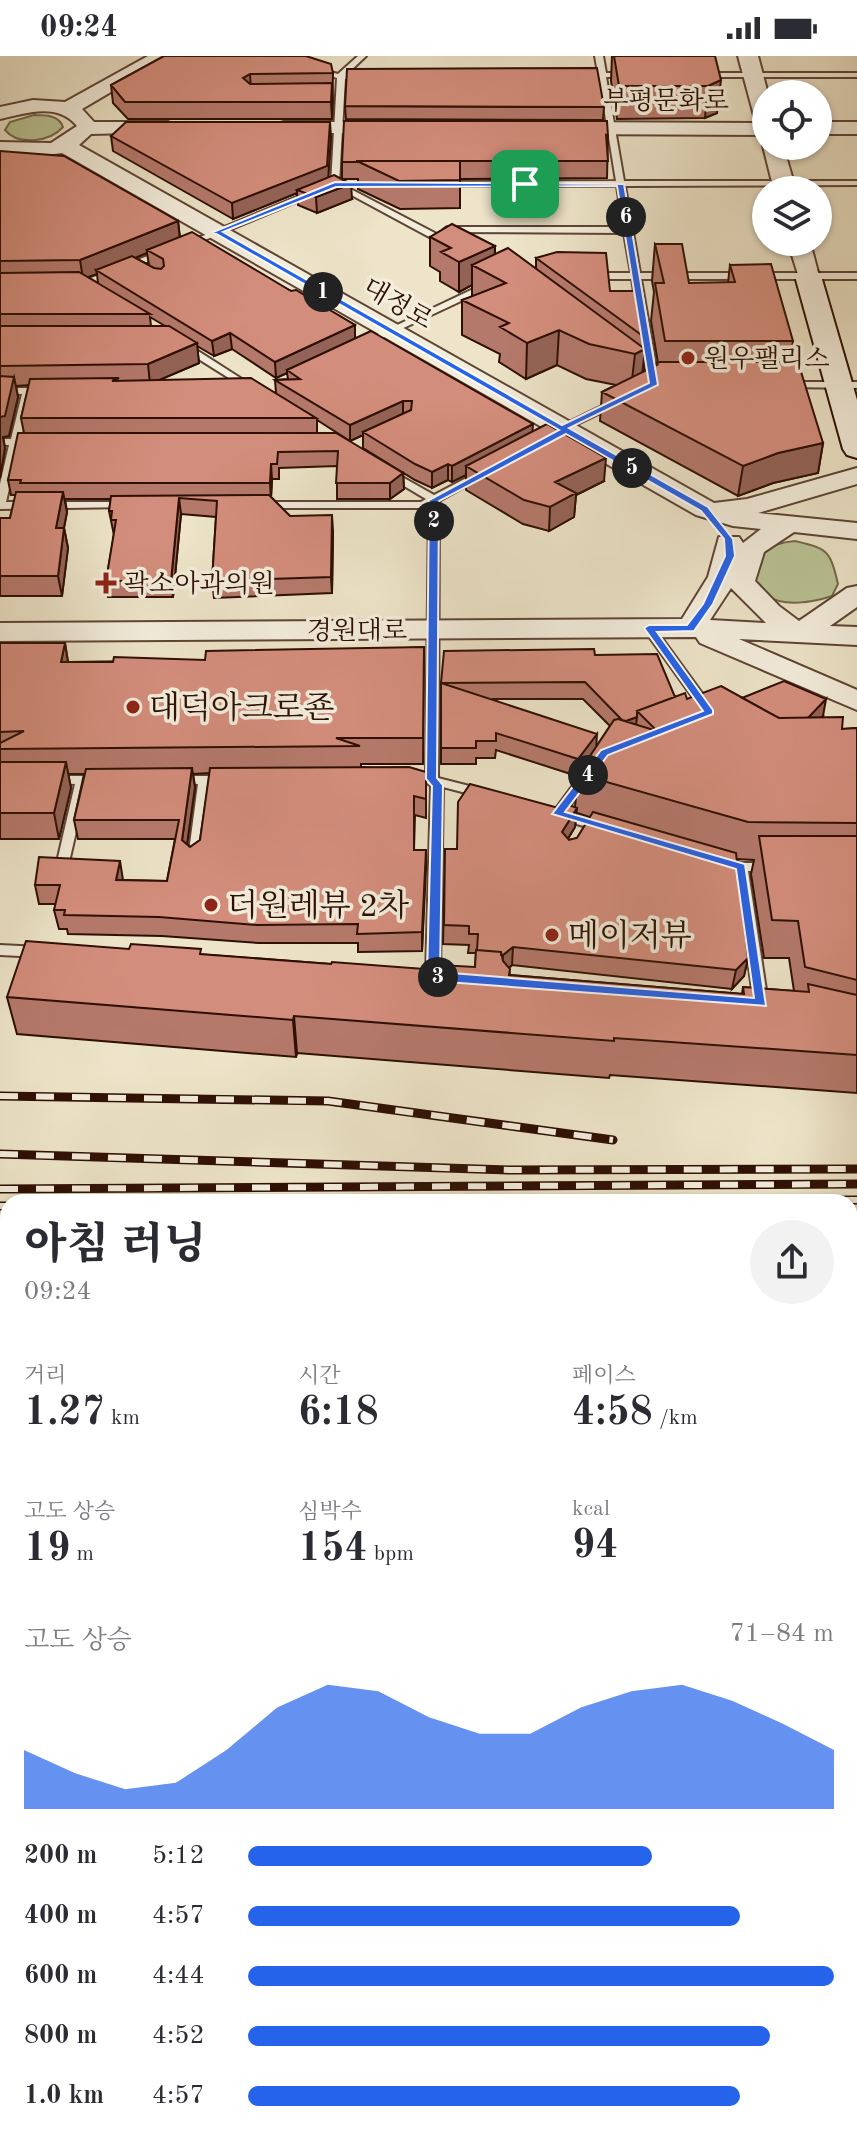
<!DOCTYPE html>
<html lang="ko">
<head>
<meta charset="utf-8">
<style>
	:root { --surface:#fff; --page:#f2f2f3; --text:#2b2b33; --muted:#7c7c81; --accent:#2563eb }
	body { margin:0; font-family:"Old Standard TT","Noto Serif KR",serif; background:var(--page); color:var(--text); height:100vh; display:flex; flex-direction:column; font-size:30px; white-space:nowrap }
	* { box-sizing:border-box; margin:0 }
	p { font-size:26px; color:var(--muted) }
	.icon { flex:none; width:44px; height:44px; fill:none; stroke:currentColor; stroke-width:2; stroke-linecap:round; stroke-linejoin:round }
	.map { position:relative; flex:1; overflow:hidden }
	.drawer { position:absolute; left:0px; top:1138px; width:858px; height:950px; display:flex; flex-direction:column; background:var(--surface); border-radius:24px 24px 0 0; box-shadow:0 2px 6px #0004 }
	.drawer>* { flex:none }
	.buttons { position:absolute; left:752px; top:24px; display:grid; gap:16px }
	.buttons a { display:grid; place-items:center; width:80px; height:80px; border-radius:50%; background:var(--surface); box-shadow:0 2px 6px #0004; font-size:40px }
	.pin { position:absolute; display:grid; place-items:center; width:68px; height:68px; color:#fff; margin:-34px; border-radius:16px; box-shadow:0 4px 12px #0006 }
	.km { position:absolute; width:40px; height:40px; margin:-20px; border-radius:50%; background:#222; color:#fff; font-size:22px; line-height:40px; text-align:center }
	.round { display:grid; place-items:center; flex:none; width:84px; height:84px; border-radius:42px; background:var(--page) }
	.headline { display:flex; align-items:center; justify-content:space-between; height:136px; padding:0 24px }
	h1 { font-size:44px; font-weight:800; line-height:60px }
	.metrics { display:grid; grid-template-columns:repeat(3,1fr); gap:12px; height:136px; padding:8px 24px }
	.metrics div { display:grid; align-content:center }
	.metrics b { font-size:40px; font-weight:800 }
	.metrics small { font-size:22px; font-weight:400 }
	.metrics p { font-size:22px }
	.chart { height:224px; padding:16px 24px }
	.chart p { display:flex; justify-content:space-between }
	.chart svg { width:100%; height:144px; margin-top:8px; fill:var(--accent); opacity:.7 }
	ul { padding:0 24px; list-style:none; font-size:26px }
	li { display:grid; grid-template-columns:128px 96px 1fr; align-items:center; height:60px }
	li i { height:20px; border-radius:10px; background:var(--accent) }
	.status { display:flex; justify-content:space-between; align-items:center; height:56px; padding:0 40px; background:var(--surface); direction:ltr }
	.status svg { height:22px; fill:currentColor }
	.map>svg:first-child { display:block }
	.green { fill:#bac495; stroke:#746a4c; stroke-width:2 }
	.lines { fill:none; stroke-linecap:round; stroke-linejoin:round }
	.service-casing { stroke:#5e4434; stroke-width:4 }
	.tertiary-casing { stroke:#5e4434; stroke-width:4 }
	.secondary-casing { stroke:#2e0f03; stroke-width:4 }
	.service { fill:#f3eddc; fill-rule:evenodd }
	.tertiary { fill:#f3eddc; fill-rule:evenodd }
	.secondary { fill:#f3eddc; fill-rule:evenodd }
	.rail-casing { stroke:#2e0f03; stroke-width:9 }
	.rail { stroke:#f3eddc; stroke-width:6; stroke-dasharray:18; stroke-linecap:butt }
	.wall { fill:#b5796b; stroke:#2e0f03; stroke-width:2; fill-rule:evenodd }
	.shaded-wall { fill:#946357; stroke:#2e0f03; stroke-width:2 }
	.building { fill:#d38d7c; stroke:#2e0f03; stroke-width:2 }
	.route { fill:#2563eb; stroke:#fff; stroke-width:2; fill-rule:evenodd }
	.poi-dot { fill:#8f2418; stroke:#f3eddc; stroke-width:3 }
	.labels { text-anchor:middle; stroke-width:7; stroke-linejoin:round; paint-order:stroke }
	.far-street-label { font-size:26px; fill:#2e0f03; stroke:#f3eddc }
	.far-poi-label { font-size:26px; fill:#2e0f03; stroke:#f3eddc; text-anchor:start }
	.poi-label { font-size:32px; fill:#2e0f03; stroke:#f3eddc; text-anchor:start }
</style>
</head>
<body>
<div class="status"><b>09:24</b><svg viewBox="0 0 49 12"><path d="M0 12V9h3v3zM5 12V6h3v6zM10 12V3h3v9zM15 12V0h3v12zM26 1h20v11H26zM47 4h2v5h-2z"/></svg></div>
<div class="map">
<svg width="857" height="2087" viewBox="0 0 857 2087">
	<rect width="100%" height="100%" fill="#ede4c9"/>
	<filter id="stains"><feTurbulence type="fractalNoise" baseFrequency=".0025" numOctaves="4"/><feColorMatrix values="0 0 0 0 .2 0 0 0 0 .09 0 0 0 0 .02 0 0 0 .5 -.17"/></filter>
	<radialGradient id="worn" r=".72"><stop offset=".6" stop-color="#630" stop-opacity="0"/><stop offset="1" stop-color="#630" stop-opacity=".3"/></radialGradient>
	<path class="green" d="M34 59C45 59 59 59 63 71 50 86 18 90 5 74L10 66Z
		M795 485C828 493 830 494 838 528L832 540C814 546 783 552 767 539 760 534 754 524 749 518 757 496 771 487 795 485Z"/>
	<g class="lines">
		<g class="service-casing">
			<path id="service" d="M358 0H366L346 19H366L370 21 366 23H345L339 127 452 186V190H446L331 128 337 22 312 14 316 12 338 18Z
				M595 0H603L606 17H630L634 19 630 21H606L624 125H857V129L625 130 640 217H857V223H641L659 328 654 331 649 328 632 223H591L587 220 591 217H631L624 177 444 176 443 174 447 171H623L617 130H441L437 128 441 126 616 125 599 21H583L579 19 583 17H598Z
				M700 17H857V21H700Z
				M311 135 318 137 188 191 181 189Z
				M163 194 170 196 88 231 77 232 73 229Z
				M488 226 491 227V231L365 290 357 288Z
				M181 288H187L256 332 248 334 181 292Z
				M789 326H857V332L786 331 784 329Z
				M0 332H44L49 335 44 338H31L21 383H34L39 386 34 389H19L6 446H128L132 447V451L0 453V428L9 389H0V383H11L22 338H0Z
				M616 343 619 344V348L565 374 557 372Z
				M388 413 434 439 476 417 485 419 439 445 438 722 489 735 491 738 485 742 443 731 440 920 433 925 426 920 431 730 422 723 426 720 429 450 423 452H260L255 449 260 446H421L426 443 384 418V414Z
				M649 569 653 570 712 651V657H704L643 572Z
				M586 716 592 720 565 757 609 769 611 772 609 775 605 776 555 762 552 758 582 717Z
				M52 720H100L106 724 100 728H87L69 806 63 810 57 806 75 728 48 727 46 724 48 721Z
				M176 720H228L234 724 228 728H210L200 803 194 807 188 803 198 728 172 727 170 724 172 721Z
				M721 801 741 807H771L777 811 771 815H748L768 947 761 952 754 947 735 814 717 808 715 805 717 802Z
				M0 889 40 891 47 896 40 901 0 899Z
				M850 1704H857V1722H850Z
				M8 1709V1727L0 1728V1710Z
				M429 2080H449V2087H429Z"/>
		</g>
		<g class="tertiary-casing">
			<path id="tertiary" d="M148 0H172L82 53 94 66H168L178 72 175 76 91 78 79 89 714 447 747 443 857 412V428L758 457 857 467V483L794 476 764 496 755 525 779 550 799 565 847 532 857 530V551L830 570 857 571V589L739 583 857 634V654L700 587 696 581 0 585V567L682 563 708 521 719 481H739L743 487 761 473 733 470 696 459 62 97 32 101 0 98V86L51 87 77 70C58 46 26 57 0 63V51L33 44 65 46ZM731 532 766 567 710 564Z
				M738 0H758L768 38 766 79 560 78 550 72 560 66 756 67Z
				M284 66H392L402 72 392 78 277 76 274 72 277 68Z
				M818 66H857V78H818Z
				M766 86V90H783L796 134H774L763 90Z
				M788 186H810L819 220 816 225H800Z
				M850 1306H857V1342H850Z
				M0 1362H8V1400H0Z"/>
		</g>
		<g class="secondary-casing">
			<path id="secondary" d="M808 212 817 215 821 220 857 344V402L847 399 843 393 795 220 799 215Z"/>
		</g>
		<use href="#service" class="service"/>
		<use href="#tertiary" class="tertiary"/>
		<use href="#secondary" class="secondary"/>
		<g class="rail-casing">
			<path id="rail" d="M0 1040 328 1045 613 1084
				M0 1098 509 1114 857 1113
				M0 1133 857 1128
				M592 1146 857 1144
				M0 1150H8
				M850 1159H857
				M0 1182H8"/>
		</g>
		<use href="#rail" class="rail"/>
	</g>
	<path class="wall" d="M164 0 333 17 332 63H128L113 47 111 29Z
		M612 0H715L717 57 705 62 617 63 611 25Z
		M345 50 604 51 603 64 346 63Z
		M111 80 331 81 328 121 352 143 317 157 298 149 297 137 233 163 113 95Z
		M608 80 607 122 460 123V152L400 153 358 133V123H342V106Z
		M0 95 178 165 180 181 291 235 355 269V283L532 376 604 425 576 439 574 461 549 475 523 468 466 434V419L452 426 448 424 432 432 415 424 363 392V379L350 385 317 364V377L403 417 404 433 390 443H337V410L279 412V423H272L271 441 290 460 333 475 332 537 214 542 212 525 216 461 181 458 173 541H108L106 525 114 479 109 455 111 443H65L67 456 64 472 68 492 62 540H0V462H10L16 439H11L8 424 24 377 21 362 29 329 16 330 18 341 9 380 3 381 5 392 0 422ZM147 197 149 209 135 202ZM97 218 98 227 88 221ZM150 261 165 270H151ZM197 290 214 300 232 293 276 322 287 317 288 323 275 324 276 337 159 324 199 307Z
		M430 181 495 190V198L536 213V202L610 235 647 283 644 313 643 312 642 316 654 310V308L658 307 651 265 654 236 652 225 655 188 689 227H728L730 209 793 285 790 306 823 387 818 417 773 427 738 440 600 365 602 336 616 329 586 323 557 309 526 323 499 306 500 298 462 279V244L472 241V229L459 236 440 225V216L430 210Z
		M0 587H65L68 606 205 604 424 591 423 708H361V711L426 716V762L415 759 414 794H426L422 895 358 896V887H259L162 880 68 878 67 873H59L54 854 56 848H39L35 829 123 824 167 825 175 783H78L74 764 84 718H68L71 732 59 783H0ZM210 717 200 784 190 791 187 788 195 731 193 718Z
		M595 599 675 641 687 643 742 642 823 660 822 661 842 673 857 672V1037L610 1019 609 1022 297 997 296 1001 17 978 7 941 129 893 331 908 437 914 475 911 476 897H468L469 889 443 888 445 793H457L575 751 578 719 577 720 496 694 495 702H476V708H441V627ZM492 643H583L610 670 596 691ZM577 757 590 761 577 782 569 784 568 783 575 771ZM736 803 754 804 751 818 764 902H789L794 935 743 931 742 938 510 919 509 912 512 909 732 933 744 920 748 902Z"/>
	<path class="shaded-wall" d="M250 18 251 35 243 22Z
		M721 24 717 57 705 62 708 30Z
		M332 27 333 44 332 63 331 46Z
		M330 66 331 81 328 125 297 134V137L233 163 232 147Z
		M351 128 352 143 317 157 316 141Z
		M178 165 180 184 147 194V197L100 216 96 214 97 218 83 223 80 204Z
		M495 190 494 219 472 209V229L459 236V206Z
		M355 269V285L287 314V317L276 322 275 306Z
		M559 274 557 309 526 323 527 287Z
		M230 277 232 293 214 300 212 285Z
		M197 287 199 307 150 328 148 308Z
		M645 293 641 328 631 333 635 298Z
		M14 321 18 341 9 380 3 381 5 392 0 422V361Z
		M403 345V360L363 376V379L350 385V369Z
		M533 368 532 384 466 410V419L452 426V410Z
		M823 387 818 417 773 427 738 440 743 410 778 397Z
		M606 402 604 425 576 439 574 461 549 475 550 451 555 426Z
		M271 408 272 423 271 443 270 427Z
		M448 408V424L432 432V416Z
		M403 417 404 433 390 443V427Z
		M63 436 67 456 60 492 56 472Z
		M179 442 181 458 173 541 171 525Z
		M332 459 333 475 332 537 331 521Z
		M64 472 68 492 62 540 58 520Z
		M65 587 69 613 61 606Z
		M826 643 823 660 785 697 788 680Z
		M637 661 635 678 624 666Z
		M597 678 596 695 577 720 578 703Z
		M66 706 71 732 59 783 54 757Z
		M192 712 195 731 185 803 182 784Z
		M577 752 575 771 560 795 562 776Z
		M426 794V813L422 895V876Z
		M120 805 123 824H116Z
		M513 891 512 909 502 918 503 899Z
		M748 902 744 920 732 933 736 914Z
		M294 960 297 997 296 1001 293 964Z"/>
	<path class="building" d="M164 0H306L331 8 333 17 250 18 243 22 250 28 332 27 331 46H125L111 29Z
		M614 0H715L721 24 708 30H619Z
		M597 12 604 51 345 50 347 13Z
		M344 65H607L608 80 606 79 608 105H357V106H342Z
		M126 66H330L327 110 232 147 111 80Z
		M0 95 64 100 178 165 80 204 0 205Z
		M357 105H460V124L399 125Z
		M334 119 351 128 316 141 297 134Z
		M452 168 495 190 459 206 441 196 451 192 430 181Z
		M192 176 291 235 296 234 355 269 275 306 230 277 212 285 96 214 132 200 154 212 161 213 164 210 163 203 147 194Z
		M655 188H682L689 227 735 226 730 209 771 208 793 285H665L655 227H664Z
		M508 192 645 293 635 298 589 288 559 274 527 287 500 271 509 267 462 244 506 227 472 209Z
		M557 196 606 197 610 235H639L647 283 536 202Z
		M79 216 150 258H0V217Z
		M0 270H169L197 287 148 308 0 310Z
		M371 275 533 368 452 410 448 408 432 416 415 408 363 376 411 354 412 345H403L350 369 275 324 300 323 287 314Z
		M660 306H798L823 387 778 397 743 410 602 336 657 309 654 308Z
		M0 320 14 321 5 360 0 361Z
		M119 322 112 325 251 322 316 362H21L30 323Z
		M547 368 606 402 555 426 576 437 550 451 524 444 466 410Z
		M18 377H336L403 417 390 427H336L338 395 278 396 277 408H271L270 427H20L21 424H8Z
		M16 436H63L56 472H64L58 520H0V462H10Z
		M269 439 290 460 332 459 331 521 212 525 217 445 179 442 171 525H106L116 464H111L112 455H109L111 440Z
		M0 587H65L61 606H113L114 601 205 604 206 595 424 591 423 682H336L360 690 0 693V687L24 675 0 676Z
		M594 593 595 599 657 598 675 641 637 655V661L626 665 622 664 585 626 441 627 444 595Z
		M784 625 826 643 808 662H779L742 642Z
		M441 627 597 678 578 703 496 677V685H476V692H441Z
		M721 630 779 662 843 661 842 673 857 672V767L748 766 578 718 614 664 618 663 657 675 637 655 685 637 687 643Z
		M0 706H66L54 757H0Z
		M409 711 426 716V743L414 740V794H426L422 876 357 878 358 868 257 869 159 861 64 859 65 854H54L60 829H35L39 801 120 805 116 824 167 825 179 764H74L86 713 192 712 182 784 190 791 200 784 210 712Z
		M470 728 566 754 569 749 577 752 562 776 569 784 577 782 593 756 736 797 748 902 736 914 513 891 503 899H501V896L477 894 478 878H469V870L444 869 445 793H457L458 746Z
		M759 780H857V924L805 911 798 865 772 864Z
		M26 885 129 893 131 888 201 893 200 898 331 908 332 906 437 914 439 909 475 911 476 894 501 896 503 905 510 913 509 919 744 938 743 931 809 936 808 928 857 939V999L614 982V985L294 960 293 964 7 941Z"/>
	<path class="route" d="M335 126 624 128 658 329 569 372 708 451 733 483 735 500 713 548 694 575 657 576 713 654V658L608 699 565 756 745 808 766 950 433 925 427 920 432 730 426 723 429 444 559 374 213 176ZM617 130 649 327 562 369 223 176 336 131ZM566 378 701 455 724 483 725 500 703 548 687 569H649L644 572 703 655 601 694 552 758 736 813 754 942 440 916 443 729 437 722 439 445Z"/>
	<g class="poi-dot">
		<circle cx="688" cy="302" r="8"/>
		<path d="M102 515h8v8h8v8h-8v8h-8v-8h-8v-8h8z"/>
		<circle cx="133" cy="651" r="8"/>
		<circle cx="211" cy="849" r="8"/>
		<circle cx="552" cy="879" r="8"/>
	</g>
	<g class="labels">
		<g class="far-street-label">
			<text x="666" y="53">부평문화로</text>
			<text transform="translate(398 247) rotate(30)" y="9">대정로</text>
			<text x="357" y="583">경원대로</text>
		</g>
		<g class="far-poi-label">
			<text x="704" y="311">원우팰리스</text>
			<text x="124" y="536">곽소아과의원</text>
		</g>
		<g class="poi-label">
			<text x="149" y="662">대덕아크로죤</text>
			<text x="227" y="860">더원레뷰 2차</text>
			<text x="568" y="890">메이저뷰</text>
		</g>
	</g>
	<rect width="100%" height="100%" filter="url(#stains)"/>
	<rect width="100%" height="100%" fill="url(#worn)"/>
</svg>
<div class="buttons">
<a><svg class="icon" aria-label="locate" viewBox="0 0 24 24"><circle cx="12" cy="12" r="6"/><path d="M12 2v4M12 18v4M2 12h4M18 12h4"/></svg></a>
<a><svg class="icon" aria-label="layers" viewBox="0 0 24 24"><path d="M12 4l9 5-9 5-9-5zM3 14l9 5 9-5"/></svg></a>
</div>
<div class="pin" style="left:525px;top:128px;background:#1e9e55"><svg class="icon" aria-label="arrive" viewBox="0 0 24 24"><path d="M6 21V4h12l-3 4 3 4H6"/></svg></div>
<b class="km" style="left:323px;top:236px">1</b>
<b class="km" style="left:434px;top:465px">2</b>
<b class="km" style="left:438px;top:921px">3</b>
<b class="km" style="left:588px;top:719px">4</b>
<b class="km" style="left:632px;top:412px">5</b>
<b class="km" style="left:626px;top:161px">6</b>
<section class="drawer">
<div class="headline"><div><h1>아침 러닝</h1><p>09:24</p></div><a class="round"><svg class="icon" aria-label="share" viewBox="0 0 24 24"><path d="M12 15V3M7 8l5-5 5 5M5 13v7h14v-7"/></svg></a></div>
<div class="metrics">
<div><p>거리</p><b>1.27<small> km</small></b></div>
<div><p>시간</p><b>6:18</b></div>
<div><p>페이스</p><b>4:58<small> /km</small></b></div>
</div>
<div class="metrics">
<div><p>고도 상승</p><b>19<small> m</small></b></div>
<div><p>심박수</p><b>154<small> bpm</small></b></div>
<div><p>kcal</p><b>94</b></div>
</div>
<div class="chart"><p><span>고도 상승</span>71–84 m</p>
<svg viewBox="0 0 160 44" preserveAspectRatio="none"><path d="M0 44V26L10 33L20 38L30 36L40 26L50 13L60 6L70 8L80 16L90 21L100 21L110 13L120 8L130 6L140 11L150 18L160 26V44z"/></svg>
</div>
<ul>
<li><b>200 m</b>5:12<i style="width:69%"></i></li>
<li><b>400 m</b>4:57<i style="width:84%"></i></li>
<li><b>600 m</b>4:44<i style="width:100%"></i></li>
<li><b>800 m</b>4:52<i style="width:89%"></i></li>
<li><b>1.0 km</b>4:57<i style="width:84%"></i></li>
</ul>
</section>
</div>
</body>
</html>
